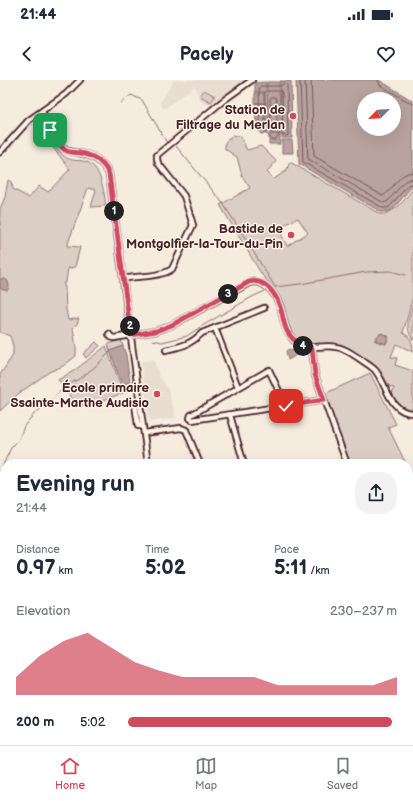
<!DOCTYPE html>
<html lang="en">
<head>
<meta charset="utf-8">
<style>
	:root { --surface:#fff; --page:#f2f2f3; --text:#1f2937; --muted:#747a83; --line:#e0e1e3; --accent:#d1495b }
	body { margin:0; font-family:"Balsamiq Sans",sans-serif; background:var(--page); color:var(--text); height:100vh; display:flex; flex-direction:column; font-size:15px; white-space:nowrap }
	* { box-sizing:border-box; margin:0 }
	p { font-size:13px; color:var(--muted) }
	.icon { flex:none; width:22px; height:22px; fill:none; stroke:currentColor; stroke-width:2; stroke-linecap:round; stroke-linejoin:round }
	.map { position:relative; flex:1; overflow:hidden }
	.details { position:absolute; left:0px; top:379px; width:413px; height:286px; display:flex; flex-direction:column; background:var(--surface); border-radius:16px 16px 0 0; box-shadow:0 4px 16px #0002 }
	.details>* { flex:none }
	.needle { width:26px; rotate:246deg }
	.controls { position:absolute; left:357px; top:12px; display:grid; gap:8px }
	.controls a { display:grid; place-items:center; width:44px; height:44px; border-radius:50%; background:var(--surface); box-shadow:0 4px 16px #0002; font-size:20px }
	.pin { position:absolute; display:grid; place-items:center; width:34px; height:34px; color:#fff; margin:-17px; border-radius:8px; box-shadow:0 2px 6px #0006 }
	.km { position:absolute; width:20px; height:20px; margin:-10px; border-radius:50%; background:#222; color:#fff; font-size:11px; line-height:20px; text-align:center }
	.round { display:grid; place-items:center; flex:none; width:42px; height:42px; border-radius:16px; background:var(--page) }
	.overview { display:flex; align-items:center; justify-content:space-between; height:68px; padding:0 16px }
	h1 { font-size:22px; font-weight:600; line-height:30px }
	.figures { display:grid; grid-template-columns:repeat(3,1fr); gap:6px; height:68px; padding:4px 16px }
	.figures div { display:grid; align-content:center }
	.figures b { font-size:20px; font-weight:600 }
	.figures small { font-size:11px; font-weight:400 }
	.figures p { font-size:11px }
	.chart { height:112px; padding:8px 16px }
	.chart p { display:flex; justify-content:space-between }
	.chart svg { width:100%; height:72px; margin-top:4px; fill:var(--accent); opacity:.7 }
	ul { padding:0 16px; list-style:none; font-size:13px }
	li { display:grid; grid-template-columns:64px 48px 1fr; align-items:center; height:30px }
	li i { height:10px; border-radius:5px; background:var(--accent) }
	.status { display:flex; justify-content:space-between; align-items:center; height:28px; padding:0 20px; background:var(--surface); direction:ltr }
	.status svg { height:11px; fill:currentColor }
	header { display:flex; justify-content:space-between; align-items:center; height:52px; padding:0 16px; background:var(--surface); font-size:18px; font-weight:600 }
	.tabs { display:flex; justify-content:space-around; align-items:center; height:56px; border-top:1px solid var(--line); background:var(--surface); font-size:11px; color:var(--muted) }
	.tabs a { display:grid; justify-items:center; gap:2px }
	.tabs .current { color:var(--accent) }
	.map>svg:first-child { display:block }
	.built { fill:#e8ddd0 }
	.green { fill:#dbcec4; stroke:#927678; fill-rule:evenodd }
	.water { fill:#b8a39e; stroke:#8c6e70; fill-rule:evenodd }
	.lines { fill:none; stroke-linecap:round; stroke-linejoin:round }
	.shore { stroke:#765459; stroke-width:1 }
	.stream { stroke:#8c6e70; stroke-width:1 }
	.minor-casing { stroke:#4a1f2b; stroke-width:8 }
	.minor { stroke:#fcf5e5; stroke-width:4.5 }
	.route-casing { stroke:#fff; stroke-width:8 }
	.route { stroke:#d1495b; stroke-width:5 }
	.poi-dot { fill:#d1495b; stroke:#fcf5e5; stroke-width:1.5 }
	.labels { text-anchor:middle; stroke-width:3; stroke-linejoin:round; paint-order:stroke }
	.poi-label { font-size:13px; font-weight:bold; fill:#4a1f2b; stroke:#fcf5e5; text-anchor:end }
</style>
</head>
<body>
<div class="status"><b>21:44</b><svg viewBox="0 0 49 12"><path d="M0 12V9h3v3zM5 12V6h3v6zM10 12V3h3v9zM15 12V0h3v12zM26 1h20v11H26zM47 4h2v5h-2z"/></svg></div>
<header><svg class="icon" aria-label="back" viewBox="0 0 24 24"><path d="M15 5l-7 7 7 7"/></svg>Pacely<svg class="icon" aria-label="heart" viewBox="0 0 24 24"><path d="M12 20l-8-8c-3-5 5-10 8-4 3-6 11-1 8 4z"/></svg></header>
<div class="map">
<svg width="413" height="665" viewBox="0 0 413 665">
	<rect width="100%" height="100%" fill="#f5ecde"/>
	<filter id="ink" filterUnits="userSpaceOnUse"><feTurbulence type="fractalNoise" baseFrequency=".025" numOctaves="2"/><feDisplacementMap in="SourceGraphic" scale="8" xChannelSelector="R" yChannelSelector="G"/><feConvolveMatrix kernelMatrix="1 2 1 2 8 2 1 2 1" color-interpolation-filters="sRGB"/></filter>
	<g filter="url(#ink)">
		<path class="built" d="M174 0H247L209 26 200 21 195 6 164 29 160 23Z
			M153 279 159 295 168 309 176 338 149 342 141 282Z"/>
		<path class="green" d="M204 10 215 16 211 22 200 16Z
			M233 55 241 57 247 70 261 66 276 81 267 92 274 99 286 91 290 82 380 134C395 134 404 120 413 109V216L403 253C411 256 413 264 413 272L396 264 391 277 397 278 395 285 413 291V330C402 329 397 324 392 314L394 308 389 306 381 292 376 286 344 266 333 264 312 265 304 263 295 256 289 247 282 222 276 211 262 195 220 125 250 108 242 96 237 77 225 69V62ZM298 138 308 153 287 166 281 154 284 150 282 146ZM381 253 387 255 389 257 386 264 375 261V258Z
			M54 67C60 72 64 78 72 80 77 81 82 80 87 82 101 87 104 112 106 126L91 127 96 110 88 108 67 166 80 167 75 187H72L71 189 68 188 66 202H64V206L65 207 66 229 68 240 79 238 77 244 73 248 76 268V276L63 286 49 292 18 314 0 331V295L13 275V266L10 256 0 252V129L5 117 8 100 11 102 13 109 29 118 39 106 48 112 70 89 53 68Z
			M413 224V260C404 246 409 239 413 224Z
			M121 260 123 266 110 271 108 264Z
			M96 262 100 266 86 278 83 274Z
			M106 266 121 306 130 302 131 310 90 325 73 326C70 315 66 307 58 300L75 290Z
			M370 293 396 344 388 347 406 384H349L324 314Z
			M408 388 409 391H411L413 395V406H408Z"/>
		<path class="water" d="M296 0H379L413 21V105L394 128 390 131 381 132 299 84ZM364 19H394V49H364Z
			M280 1H291L292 58H282Z
			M266 2V12H255V3Z
			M267 2H279L280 43H268Z
			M255 13H266V23H255Z
			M255 23H266L267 44H256Z
			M256 44H267V54H261L256 48Z
			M268 44H280V54H269Z
			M280 54V64H269V55Z
			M282 60H292L293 73H282Z
			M0 199H5L8 201 9 207 7 211 0 208Z
			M380 254H384L388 256 386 264 375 260Z
			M123 266 126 275 130 302 122 305 110 271Z
			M289 269 296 272 298 274 288 280 286 271Z"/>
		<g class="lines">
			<path class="shore" d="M300 0 303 82 383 128H388L391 125 408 105 413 103
				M305 0 308 79 384 123 388 121 405 101 413 98
				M311 0 314 76 383 116C394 109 398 93 413 92
				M378 0 380 5 410 23 413 24
				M285 3 287 5 288 55 286 56 280 54 275 60H272L260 46 259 8 261 6H280Z
				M266 11H281L282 13 283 48 272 53 265 44 264 14Z
				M272 17H275L276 19 277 42 274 45 271 42 270 19Z"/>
			<path class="stream" d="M121 23 131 15 142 20 167 63
				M176 66 222 122 240 150 275 207 300 204 366 192 390 191 406 195
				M153 260 162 262 187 256 200 247 252 217 265 211
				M0 391 11 368 19 359 24 346 34 334 53 319 64 307 82 297 96 286 110 272"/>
			<g class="minor-casing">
				<path id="minor" d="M42 31C47 44 53 61 64 69 69 72 74 72 79 73 92 75 103 81 109 94L148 384
					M0 72 29 40 66 14 80 0
					M123 199C136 196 162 197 172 189L193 145 184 116 158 83 157 79V75L224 20 252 0
					M215 248 238 307
					M109 254 111 257 114 258 156 251 172 245 249 203C264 198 275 213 280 226 283 234 283 244 288 252 302 277 316 263 336 267 346 268 355 276 363 281 367 284 372 287 375 290 387 305 390 333 413 333
					M312 268 315 295 347 384
					M166 270C182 266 190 265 202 253L264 228
					M135 324 138 346H143
					M286 326 269 290 191 335 190 338 192 340 324 320
					M230 335 244 384
					M144 353 181 348 186 350 200 384
					M408 407 413 408
					M0 463 5 475
					M0 495 5 489
					M408 529 413 526
					M408 612 413 607
					M408 651 413 648
					M375 665 379 660
					M397 665 398 660"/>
			</g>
			<use href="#minor" class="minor"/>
		</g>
	</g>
	<g class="lines" filter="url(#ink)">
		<g class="route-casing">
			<path id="route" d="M50 50C54 57 58 65 65 70 69 73 74 72 80 73 93 75 103 81 109 94L131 255 156 251 172 245 249 202C265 198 276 214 280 227 283 234 283 243 287 251 292 260 301 266 312 268L315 295 324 320 286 326"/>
		</g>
		<use href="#route" class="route"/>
	</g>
	<g class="poi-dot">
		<circle cx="293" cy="36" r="4"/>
		<circle cx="291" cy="155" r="4"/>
		<circle cx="157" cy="314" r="4"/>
	</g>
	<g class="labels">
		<g class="poi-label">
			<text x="285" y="34">Station de<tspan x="285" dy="15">Filtrage du Merlan</tspan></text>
			<text x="283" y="153">Bastide de<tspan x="283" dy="15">Montgolfier-la-Tour-du-Pin</tspan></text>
			<text x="149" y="312">École primaire<tspan x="149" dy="15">Ssainte-Marthe Audisio</tspan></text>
		</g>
	</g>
</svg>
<div class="controls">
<a><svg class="needle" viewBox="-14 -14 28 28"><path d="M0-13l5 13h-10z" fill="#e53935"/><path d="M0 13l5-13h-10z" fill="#747a83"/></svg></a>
</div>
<div class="pin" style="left:50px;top:50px;background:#1e9e55"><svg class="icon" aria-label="arrive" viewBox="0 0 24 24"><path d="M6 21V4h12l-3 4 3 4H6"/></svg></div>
<div class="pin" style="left:286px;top:326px;background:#d93025"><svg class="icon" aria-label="check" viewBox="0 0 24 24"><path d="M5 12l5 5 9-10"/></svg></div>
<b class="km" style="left:114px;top:131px">1</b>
<b class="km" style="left:130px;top:246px">2</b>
<b class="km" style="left:228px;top:214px">3</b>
<b class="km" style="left:303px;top:266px">4</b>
<section class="details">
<div class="overview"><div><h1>Evening run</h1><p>21:44</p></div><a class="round"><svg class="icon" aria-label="share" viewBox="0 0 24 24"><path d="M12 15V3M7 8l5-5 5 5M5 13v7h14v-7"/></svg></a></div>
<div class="figures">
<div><p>Distance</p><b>0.97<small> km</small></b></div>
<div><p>Time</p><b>5:02</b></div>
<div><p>Pace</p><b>5:11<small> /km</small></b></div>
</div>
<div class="chart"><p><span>Elevation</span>230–237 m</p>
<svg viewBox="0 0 160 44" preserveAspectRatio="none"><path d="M0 44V33L10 20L20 11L30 6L40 15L50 24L60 29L70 33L80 33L90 33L100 33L110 38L120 38L130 38L140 38L150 38L160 33V44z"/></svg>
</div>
<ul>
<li><b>200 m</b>5:02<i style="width:98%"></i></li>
</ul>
</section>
</div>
<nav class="tabs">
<a class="current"><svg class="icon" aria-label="home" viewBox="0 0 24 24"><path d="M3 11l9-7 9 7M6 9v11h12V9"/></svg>Home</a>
<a><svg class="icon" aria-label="map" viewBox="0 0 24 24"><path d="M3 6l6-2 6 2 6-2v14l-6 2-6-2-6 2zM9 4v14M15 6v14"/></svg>Map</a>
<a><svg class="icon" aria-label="saved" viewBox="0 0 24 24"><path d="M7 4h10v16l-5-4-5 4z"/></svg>Saved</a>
</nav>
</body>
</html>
